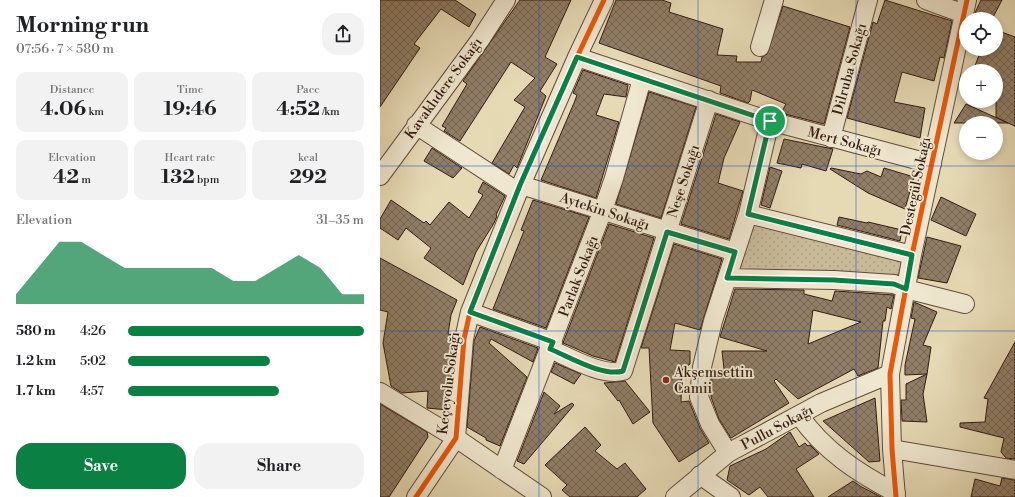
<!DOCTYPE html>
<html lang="en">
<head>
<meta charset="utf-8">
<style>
	:root { --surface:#fff; --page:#f2f2f2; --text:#202124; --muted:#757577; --accent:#0b8043 }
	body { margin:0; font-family:"Libre Bodoni",serif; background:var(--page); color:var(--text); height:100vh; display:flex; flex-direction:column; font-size:15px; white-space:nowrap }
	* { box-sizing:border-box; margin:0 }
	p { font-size:13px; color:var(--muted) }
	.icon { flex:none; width:22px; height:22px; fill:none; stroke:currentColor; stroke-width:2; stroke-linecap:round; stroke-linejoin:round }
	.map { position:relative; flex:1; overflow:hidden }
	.side { display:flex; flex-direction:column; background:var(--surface); width:380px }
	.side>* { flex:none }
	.tools { position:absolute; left:579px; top:12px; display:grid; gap:8px }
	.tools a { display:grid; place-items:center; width:44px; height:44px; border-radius:50%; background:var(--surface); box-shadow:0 2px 6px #0003; font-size:20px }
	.pin { position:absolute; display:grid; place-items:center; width:34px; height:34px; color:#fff; margin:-17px; border:2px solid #fff; border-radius:50%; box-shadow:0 1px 4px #0007 }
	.round { display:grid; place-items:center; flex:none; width:42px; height:42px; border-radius:16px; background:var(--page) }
	.summary { display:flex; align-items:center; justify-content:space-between; height:68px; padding:0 16px }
	h1 { font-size:22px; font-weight:800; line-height:30px }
	.stats { display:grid; grid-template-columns:repeat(3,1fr); gap:6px; height:68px; padding:4px 16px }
	.stats div { display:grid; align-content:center; border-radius:10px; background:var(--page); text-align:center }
	.stats b { font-size:20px; font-weight:800 }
	.stats small { font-size:11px; font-weight:400 }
	.stats p { font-size:11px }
	.chart { height:112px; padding:8px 16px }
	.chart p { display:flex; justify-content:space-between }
	.chart svg { width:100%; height:72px; margin-top:4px; fill:var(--accent); opacity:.7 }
	.button { display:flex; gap:8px; margin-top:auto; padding:8px 16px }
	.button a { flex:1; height:46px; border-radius:16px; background:var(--accent); color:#fff; font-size:16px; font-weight:800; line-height:46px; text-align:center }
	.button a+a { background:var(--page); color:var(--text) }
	ul { padding:0 16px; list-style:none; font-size:13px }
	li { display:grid; grid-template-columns:64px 48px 1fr; align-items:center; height:30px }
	li i { height:10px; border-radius:5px; background:var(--accent) }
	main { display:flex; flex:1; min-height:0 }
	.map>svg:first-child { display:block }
	.park { fill:url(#park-dots); stroke:#7e6a56 }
	.building { fill:url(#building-cross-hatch); stroke:#331b12; fill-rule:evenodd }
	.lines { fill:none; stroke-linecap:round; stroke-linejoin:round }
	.street-casing { stroke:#604b3b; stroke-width:20 }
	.street { stroke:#efe7cf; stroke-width:18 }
	.cycleway-casing { stroke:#efe7cf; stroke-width:8 }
	.cycleway { stroke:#e8590c; stroke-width:5 }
	.route-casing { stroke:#fff; stroke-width:8 }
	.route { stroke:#0b8043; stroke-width:5 }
	.grid { fill:none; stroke:#1d4ed8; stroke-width:1; stroke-opacity:0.55 }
	.poi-dot { fill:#8f2418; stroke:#efe7cf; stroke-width:1.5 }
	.labels { text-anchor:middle; stroke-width:3.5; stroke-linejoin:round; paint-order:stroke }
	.street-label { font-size:14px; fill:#331b12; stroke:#efe7cf }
	.poi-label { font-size:14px; fill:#331b12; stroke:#efe7cf; text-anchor:start }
</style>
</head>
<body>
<main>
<section class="side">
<div class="summary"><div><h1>Morning run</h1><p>07:56 · 7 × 580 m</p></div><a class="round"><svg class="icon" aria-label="share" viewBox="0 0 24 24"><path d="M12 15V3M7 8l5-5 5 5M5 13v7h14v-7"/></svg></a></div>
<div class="stats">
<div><p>Distance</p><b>4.06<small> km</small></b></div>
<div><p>Time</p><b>19:46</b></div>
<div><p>Pace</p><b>4:52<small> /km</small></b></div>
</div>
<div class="stats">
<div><p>Elevation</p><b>42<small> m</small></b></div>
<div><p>Heart rate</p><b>132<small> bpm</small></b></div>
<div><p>kcal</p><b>292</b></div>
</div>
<div class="chart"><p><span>Elevation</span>31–35 m</p>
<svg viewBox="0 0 160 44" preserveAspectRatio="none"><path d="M0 44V38L10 22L20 6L30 6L40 14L50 22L60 22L70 22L80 22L90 22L100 30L110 30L120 22L130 14L140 22L150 38L160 38V44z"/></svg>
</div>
<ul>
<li><b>580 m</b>4:26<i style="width:100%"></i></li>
<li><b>1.2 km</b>5:02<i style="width:60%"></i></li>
<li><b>1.7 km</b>4:57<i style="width:64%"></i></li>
</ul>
<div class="button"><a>Save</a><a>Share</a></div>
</section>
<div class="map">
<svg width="635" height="497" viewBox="0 0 635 497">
	<defs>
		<pattern id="park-dots" width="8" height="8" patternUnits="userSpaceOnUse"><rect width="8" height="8" fill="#c8ba99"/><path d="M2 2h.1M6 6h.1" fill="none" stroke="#ac9f83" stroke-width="1.8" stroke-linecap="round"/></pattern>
		<pattern id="building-cross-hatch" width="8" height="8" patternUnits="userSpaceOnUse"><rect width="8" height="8" fill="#907e67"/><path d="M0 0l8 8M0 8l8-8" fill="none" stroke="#766653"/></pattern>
	</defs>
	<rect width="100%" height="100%" fill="#e6dab5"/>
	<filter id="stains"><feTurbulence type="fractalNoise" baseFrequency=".005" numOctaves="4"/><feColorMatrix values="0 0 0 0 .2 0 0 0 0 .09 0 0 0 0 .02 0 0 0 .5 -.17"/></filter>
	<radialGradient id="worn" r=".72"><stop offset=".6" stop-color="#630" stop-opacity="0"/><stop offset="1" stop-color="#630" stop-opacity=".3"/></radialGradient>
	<path class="park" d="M372 223 529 258 512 282 356 272Z"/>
	<path class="building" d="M0 0H75L96 14 89 27 61 9 34 44 40 48 0 107Z
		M140 0H191L165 57 177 64 160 91 166 96 137 168 134 165 129 174 112 163 145 107 134 100 155 78 131 62 80 141 64 131 66 128 62 126 87 84 83 81Z
		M236 0H282L291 3 289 12 343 29 337 55 357 56 356 62H381L382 57 387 54 403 6 470 27 444 124 401 113 406 104 372 90 370 101 368 103 340 93 341 86 219 43Z
		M505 0 572 21 564 58 560 57 554 81 522 72 514 102 545 108 540 138 467 118 493 22 497 24Z
		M601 0H622L612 19H603L594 15Z
		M616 30 635 37V126L628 123H574L586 104 628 123 616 117V71H593L601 50 616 49Z
		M203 70 248 85 246 97 224 94 216 115 239 122 216 198 161 180 194 103 197 95 193 93Z
		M269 92 316 107 281 218 236 204Z
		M336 114 360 122 344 158 338 183 363 191 349 239 301 224Z
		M404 139 453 149 446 171 422 164 421 168 397 163Z
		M52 148 82 168 73 178 44 161Z
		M390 167 402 171 390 208 381 205Z
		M451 168 481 174 487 171 501 177 504 168 534 177 525 209 488 193 450 169Z
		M103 182 125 196 116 215 117 216 114 223 96 252 83 285 44 258 51 248 26 228 18 240 0 228V219L11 200 44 223 46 221 50 225 69 202 89 218 103 195 98 192Z
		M561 197 596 214 586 236 551 220Z
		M153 200 209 217 166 328 113 309 144 231 141 230Z
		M459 217 487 223 488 222 522 230 520 241 457 225Z
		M229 224 274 238 235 362 213 356 183 343Z
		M547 237 581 246 567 283 538 278Z
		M294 244 342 259 320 330 295 323 290 350 310 351V364L302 370 301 402 309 401 320 428 329 443 299 462 273 423 269 348H261Z
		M0 258 77 300 71 315 68 334 74 335 68 410 47 408 48 391 22 393 11 386 3 343 8 312 0 310Z
		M355 289 424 290V294L452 301 455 291 514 295 511 309 507 307 505 321H503L498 368 478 376 474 369 418 399 396 379 394 381 409 403 351 438 339 419 331 397 332 375 343 374 342 370 344 369 342 351H387L340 337ZM433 310 481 322 428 344Z
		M534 302 557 312 543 345 551 347 547 374 525 375V365L535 319 531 318Z
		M100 327 158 348 153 362 111 339 109 343 147 377 120 446 106 440V438L87 427 94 341Z
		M635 342V459L626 458 621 452 624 438 580 427V423L605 422 608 399 604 398Z
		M175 363 201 374 194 384 171 372Z
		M547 374 543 394 547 422 522 421 521 400H526V384Z
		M245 381 270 412 253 424 239 400 238 401 224 383Z
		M164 392 180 406 174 414 192 403 194 405 144 464 137 461Z
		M495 398 500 461 489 462 443 421Z
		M0 404 47 432 48 437 9 497H0Z
		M205 427 221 445 215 451 237 469 245 463 266 489 257 497H190L182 490 187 485 165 465Z
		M410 432 419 447 425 443 428 446 430 445 439 454 416 469 434 497H388L380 487 369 495 347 480 350 466 386 449Z
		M622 478 635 480V497H591L595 479 620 486Z
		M473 481 480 486 501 497H448Z"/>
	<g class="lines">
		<g class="street-casing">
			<path id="street" d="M546 0 584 14
				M380 47 394 0
				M197 57 390 121 552 164
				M36 125 138 192
				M451 138 488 0
				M0 176 100 40 126 0
				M141 185 355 252
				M368 214 532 255
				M347 278 454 280 514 284 526 289 585 304
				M90 312 173 342
				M170 349C189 357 223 377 243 371L329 100
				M0 392 76 438 162 497
				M419 415C444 451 478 473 516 493
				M512 449 635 470
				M348 453 330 424 319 397 322 367 333 321 368 214 390 121
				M122 470 223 210 234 178 262 79
				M320 475 351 497
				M36 497 76 438 84 339 90 312 141 185 197 57 224 0
				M295 497 348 453 441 403 510 374
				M516 497 512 449 510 374 532 255 587 0"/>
		</g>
		<use href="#street" class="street"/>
		<g class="cycleway-casing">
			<path id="cycleway" d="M36 497 76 438 84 339 90 312 141 185 197 57 224 0
				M516 497 512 449 510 374 532 255 587 0"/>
		</g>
		<use href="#cycleway" class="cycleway"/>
	</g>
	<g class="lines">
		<g class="route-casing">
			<path id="route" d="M197 57 390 121 368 214 532 255 526 289 514 284 454 280 347 278 355 252 287 232 243 371C223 377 190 357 170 349L173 342 90 312 140 185Z"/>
		</g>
		<use href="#route" class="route"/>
	</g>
	<path class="grid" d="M159 0V497M318 0V497M476 0V497M0 166H635M0 331H635"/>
	<circle class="poi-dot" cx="286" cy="380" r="4"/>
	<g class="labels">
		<g class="street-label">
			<text transform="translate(469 69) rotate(-75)" y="5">Dilruba Sokağı</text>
			<text transform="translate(63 88) rotate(-54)" y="5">Kavaklıdere Sokağı</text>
			<text transform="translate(465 141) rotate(15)" y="5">Mert Sokağı</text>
			<text transform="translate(303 181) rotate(-72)" y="5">Neşe Sokağı</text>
			<text transform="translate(535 186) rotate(-78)" y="5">Destegül Sokağı</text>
			<text transform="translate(225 211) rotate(18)" y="5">Aytekin Sokağı</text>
			<text transform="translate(198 276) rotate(-69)" y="5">Parlak Sokağı</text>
			<text transform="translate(68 383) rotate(-83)" y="5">Keçeyolu Sokağı</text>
			<text transform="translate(397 427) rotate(-28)" y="5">Pullu Sokağı</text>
		</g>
		<g class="poi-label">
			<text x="294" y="377">Akşemsettin<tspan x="294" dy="16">Camii</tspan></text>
		</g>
	</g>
	<rect width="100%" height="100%" filter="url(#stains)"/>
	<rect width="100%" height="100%" fill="url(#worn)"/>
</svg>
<div class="tools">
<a><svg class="icon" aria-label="locate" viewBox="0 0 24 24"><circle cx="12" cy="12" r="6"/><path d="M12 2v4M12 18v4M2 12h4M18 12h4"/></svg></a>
<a>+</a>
<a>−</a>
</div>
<div class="pin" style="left:390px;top:121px;background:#1e9e55"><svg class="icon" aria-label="arrive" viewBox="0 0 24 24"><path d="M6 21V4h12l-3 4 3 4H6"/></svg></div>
</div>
</main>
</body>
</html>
